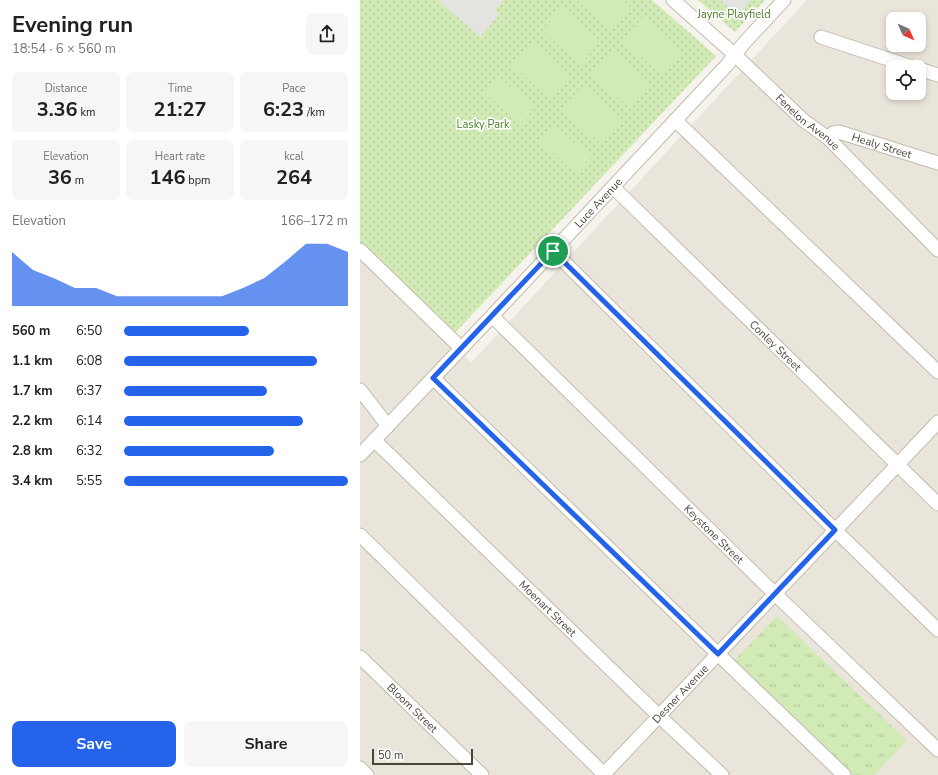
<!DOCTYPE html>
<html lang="en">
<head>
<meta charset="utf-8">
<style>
	:root { --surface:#fff; --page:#f6f6f6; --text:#202124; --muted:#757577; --accent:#2563eb }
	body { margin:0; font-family:"Nunito Sans",sans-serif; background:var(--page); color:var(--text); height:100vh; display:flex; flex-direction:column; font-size:15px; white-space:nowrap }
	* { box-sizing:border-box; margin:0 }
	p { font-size:13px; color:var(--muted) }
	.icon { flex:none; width:22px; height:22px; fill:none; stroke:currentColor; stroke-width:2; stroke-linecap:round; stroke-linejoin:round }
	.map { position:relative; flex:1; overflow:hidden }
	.sheet { display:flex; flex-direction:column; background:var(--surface); width:360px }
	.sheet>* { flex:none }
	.needle { width:26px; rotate:135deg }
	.controls { position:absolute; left:526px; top:12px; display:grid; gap:8px }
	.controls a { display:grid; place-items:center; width:40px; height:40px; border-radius:8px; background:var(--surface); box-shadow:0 2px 6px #0003; font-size:20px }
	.scale { position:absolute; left:12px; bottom:10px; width:101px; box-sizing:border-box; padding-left:4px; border:2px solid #4b4439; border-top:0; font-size:11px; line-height:14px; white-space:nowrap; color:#4b4439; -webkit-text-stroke:3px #fff; paint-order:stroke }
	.pin { position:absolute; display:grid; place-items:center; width:34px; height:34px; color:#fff; margin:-17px; border:2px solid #fff; border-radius:50%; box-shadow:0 1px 4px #0007 }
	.round { display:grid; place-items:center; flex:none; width:42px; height:42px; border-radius:8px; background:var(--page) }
	.headline { display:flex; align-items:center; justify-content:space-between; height:68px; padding:0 12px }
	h1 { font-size:22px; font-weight:700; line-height:30px }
	.figures { display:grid; grid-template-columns:repeat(3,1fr); gap:6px; height:68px; padding:4px 12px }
	.figures div { display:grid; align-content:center; border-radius:8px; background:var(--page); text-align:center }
	.figures b { font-size:20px; font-weight:700 }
	.figures small { font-size:11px; font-weight:400 }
	.figures p { font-size:11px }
	.chart { height:112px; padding:8px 12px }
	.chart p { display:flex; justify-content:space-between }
	.chart svg { width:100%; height:72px; margin-top:4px; fill:var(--accent); opacity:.7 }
	.button { display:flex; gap:8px; margin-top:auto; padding:8px 12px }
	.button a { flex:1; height:46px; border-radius:8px; background:var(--accent); color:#fff; font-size:16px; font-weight:700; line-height:46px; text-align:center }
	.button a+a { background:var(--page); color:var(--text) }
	ul { padding:0 12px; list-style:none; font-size:13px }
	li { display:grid; grid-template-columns:64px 48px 1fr; align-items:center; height:30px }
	li i { height:10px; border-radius:5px; background:var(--accent) }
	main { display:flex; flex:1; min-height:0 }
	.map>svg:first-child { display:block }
	.residential { fill:#eae5da; fill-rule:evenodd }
	.grass { fill:url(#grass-tufts) }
	.park { fill:url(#park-dots) }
	.garden { fill:#d2eab5 }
	.parking { fill:#e5e3e0 }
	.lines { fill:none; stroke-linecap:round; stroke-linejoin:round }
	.minor-casing { stroke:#c2bbae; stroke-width:15 }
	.minor { stroke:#fff; stroke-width:13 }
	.route-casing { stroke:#fff; stroke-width:8 }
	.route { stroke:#2563eb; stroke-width:5 }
	.labels { text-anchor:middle; stroke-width:3.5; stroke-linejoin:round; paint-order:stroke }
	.park-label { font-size:11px; fill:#4a7f2a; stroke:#fff }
	.street-label { font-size:11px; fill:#4b4439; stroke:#fff }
</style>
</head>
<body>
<main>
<section class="sheet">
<div class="headline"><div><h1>Evening run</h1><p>18:54 · 6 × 560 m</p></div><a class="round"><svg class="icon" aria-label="share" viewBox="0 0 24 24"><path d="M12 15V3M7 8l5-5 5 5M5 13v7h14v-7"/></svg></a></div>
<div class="figures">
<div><p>Distance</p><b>3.36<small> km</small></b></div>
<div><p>Time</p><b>21:27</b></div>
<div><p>Pace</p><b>6:23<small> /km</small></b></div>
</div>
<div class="figures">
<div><p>Elevation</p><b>36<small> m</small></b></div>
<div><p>Heart rate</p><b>146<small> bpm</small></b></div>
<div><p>kcal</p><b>264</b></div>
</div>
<div class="chart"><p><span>Elevation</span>166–172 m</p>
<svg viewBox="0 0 160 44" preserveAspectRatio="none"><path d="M0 44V11L10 22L20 27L30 33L40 33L50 38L60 38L70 38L80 38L90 38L100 38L110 33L120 27L130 17L140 6L150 6L160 11V44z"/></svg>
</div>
<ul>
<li><b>560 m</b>6:50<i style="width:56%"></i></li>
<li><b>1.1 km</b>6:08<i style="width:86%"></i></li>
<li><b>1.7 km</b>6:37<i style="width:64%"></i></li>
<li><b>2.2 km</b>6:14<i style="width:80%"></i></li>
<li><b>2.8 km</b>6:32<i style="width:67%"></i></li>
<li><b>3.4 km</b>5:55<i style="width:100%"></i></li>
</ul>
<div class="button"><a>Save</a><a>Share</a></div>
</section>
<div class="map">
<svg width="578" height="775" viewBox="0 0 578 775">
	<defs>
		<pattern id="grass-tufts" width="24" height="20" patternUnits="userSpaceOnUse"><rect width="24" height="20" fill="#d2eab5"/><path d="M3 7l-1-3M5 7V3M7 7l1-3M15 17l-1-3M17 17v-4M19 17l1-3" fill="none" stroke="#b6ca9c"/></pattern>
		<pattern id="park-dots" width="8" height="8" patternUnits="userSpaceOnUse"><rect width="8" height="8" fill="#d2eab5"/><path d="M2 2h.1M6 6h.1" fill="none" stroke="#b6ca9c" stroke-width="1.8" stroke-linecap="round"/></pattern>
	</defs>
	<rect width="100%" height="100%" fill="#f6f3ec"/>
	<path class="residential" d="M447 0H578V775H0V257L111 363ZM533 19H559V45H533ZM533 67H559V93H533Z"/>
	<path class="grass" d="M417 616 547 741 514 775H490L373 662Z"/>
	<path class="park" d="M0 0H292L356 56 93 335 0 245Z
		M338 0H405L375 32Z"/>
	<path class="garden" d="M216 0H263L271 7 250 30Z
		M202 8 241 41 220 65 182 31Z
		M283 17 321 51 301 75 262 40Z
		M172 42 210 75 190 99 151 65Z
		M252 51 291 85 270 109 232 75Z
		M139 76 175 108 160 125 124 93Z
		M222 86 261 120 240 143 201 109Z
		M195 125 231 157 216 174 180 142Z"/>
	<path class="parking" d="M78 0H144L135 10 140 14 120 37Z
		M360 0H391L376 15Z"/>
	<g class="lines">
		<g class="minor-casing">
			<g id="minor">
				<path id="s1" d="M313 0 375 55 443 120 468 138 578 250"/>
				<path d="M461 37 552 67"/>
				<path d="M559 69 578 75"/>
				<path d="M315 120 578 372"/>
				<path id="s2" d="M468 138 473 133 479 132 578 163"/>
				<path id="s3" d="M253 187 578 504"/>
				<path d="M0 250 101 348"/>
				<path d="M193 251 475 530 578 630"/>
				<path id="s4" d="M132 316 415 594 578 750"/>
				<path d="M73 378 358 654 484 775"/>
				<path d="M0 390 28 426"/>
				<path id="s5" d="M14 440 299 716 362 775"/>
				<path id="s6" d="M0 455 132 316 367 65 384 43 424 0"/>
				<path d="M0 535 245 775"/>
				<path id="s7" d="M0 657 122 775"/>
				<path d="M0 768 7 775"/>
				<path id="s8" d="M243 775 578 422"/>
			</g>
		</g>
		<use href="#minor" class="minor"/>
	</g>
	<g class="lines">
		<g class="route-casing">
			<path id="route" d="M193 251 475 530 358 654 73 378Z"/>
		</g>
		<use href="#route" class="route"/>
	</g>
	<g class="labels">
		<g class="park-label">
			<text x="374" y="18">Jayne Playfield</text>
			<text x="123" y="128">Lasky Park</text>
		</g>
		<g class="street-label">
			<text dy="4" stroke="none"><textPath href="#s1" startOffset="182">Fenelon Avenue</textPath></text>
			<text dy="4" stroke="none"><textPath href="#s2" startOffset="58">Healy Street</textPath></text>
			<text dy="4" stroke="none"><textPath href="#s6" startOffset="347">Luce Avenue</textPath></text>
			<text dy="4" stroke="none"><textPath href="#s3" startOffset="227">Conley Street</textPath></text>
			<text dy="4" stroke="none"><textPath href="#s4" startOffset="311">Keystone Street</textPath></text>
			<text dy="4" stroke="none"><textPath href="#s5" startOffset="242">Moenart Street</textPath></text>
			<text dy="4" stroke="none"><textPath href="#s8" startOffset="112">Desner Avenue</textPath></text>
			<text dy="4" stroke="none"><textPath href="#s7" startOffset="73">Bloom Street</textPath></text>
		</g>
	</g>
</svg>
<div class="controls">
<a><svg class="needle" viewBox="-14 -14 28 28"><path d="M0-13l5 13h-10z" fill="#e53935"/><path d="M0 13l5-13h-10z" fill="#757577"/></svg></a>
<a><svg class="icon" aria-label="locate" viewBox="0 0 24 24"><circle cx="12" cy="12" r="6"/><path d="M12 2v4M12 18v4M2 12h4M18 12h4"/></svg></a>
</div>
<div class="scale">50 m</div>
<div class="pin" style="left:193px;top:251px;background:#1e9e55"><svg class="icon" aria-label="arrive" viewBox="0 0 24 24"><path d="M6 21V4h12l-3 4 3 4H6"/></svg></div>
</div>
</main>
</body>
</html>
